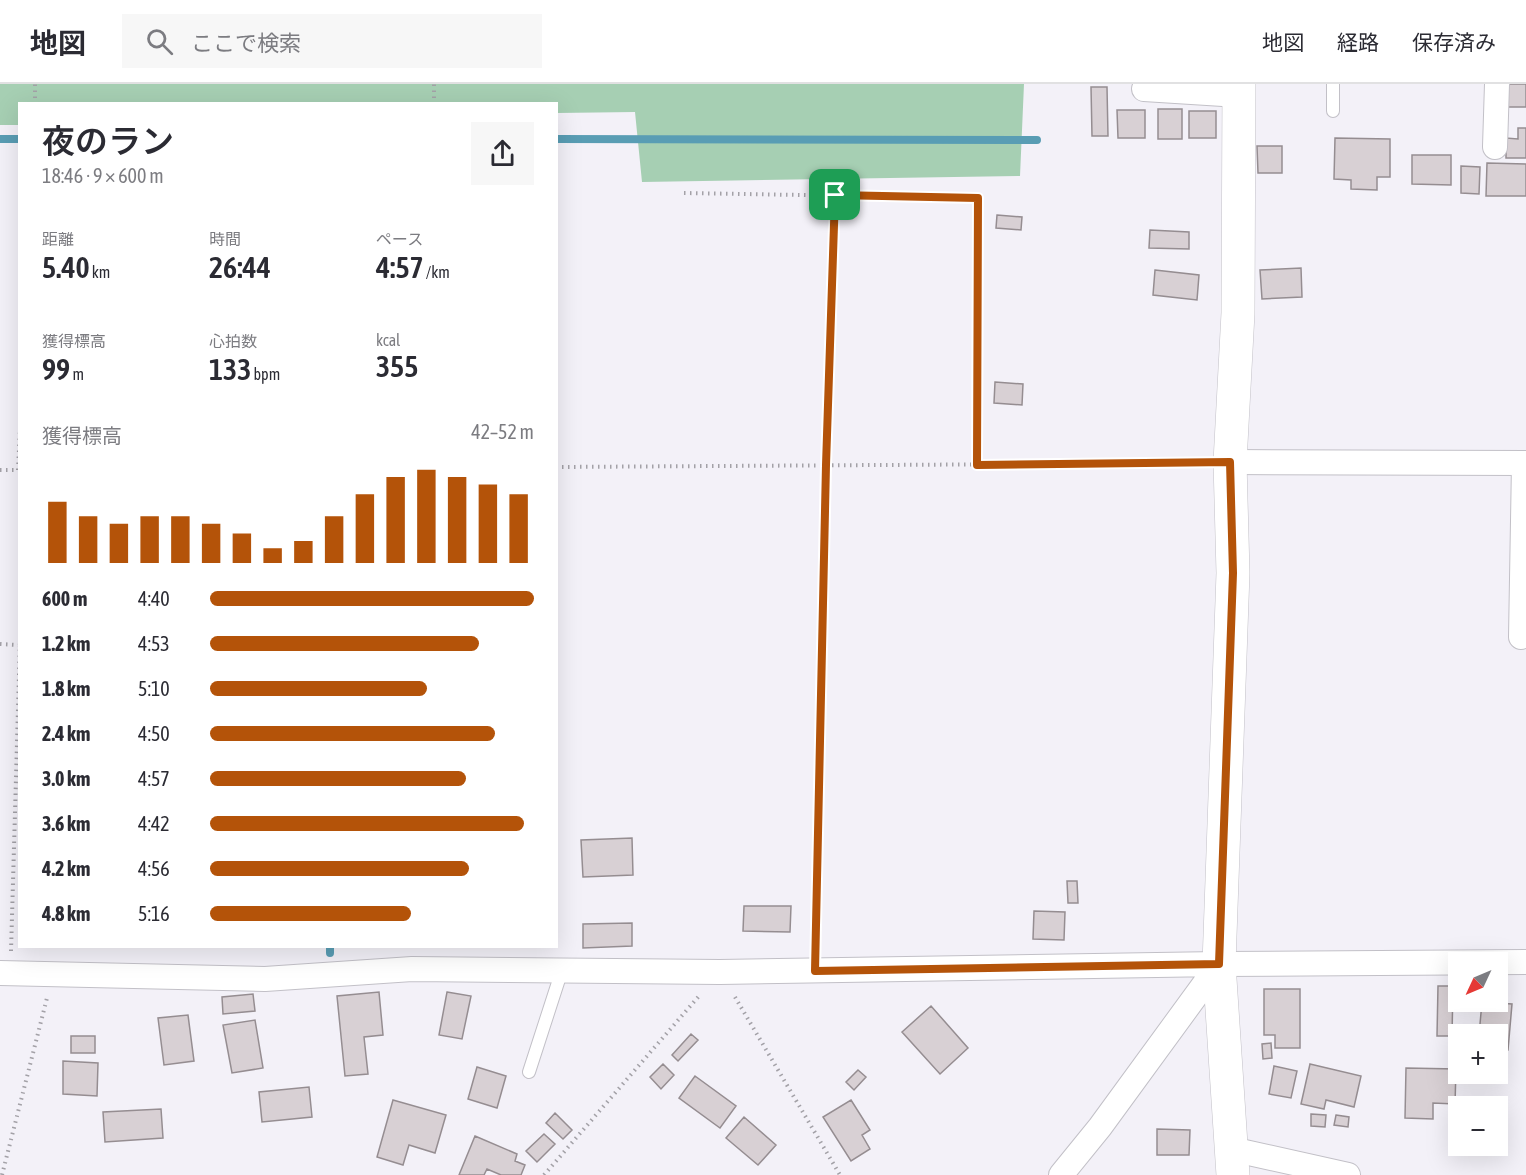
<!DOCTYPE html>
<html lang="ja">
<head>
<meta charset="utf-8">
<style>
	:root { --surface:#fff; --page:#f7f7f7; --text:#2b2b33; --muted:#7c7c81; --line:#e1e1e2; --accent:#b45309 }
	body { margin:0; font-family:"Asap Condensed","Noto Sans JP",sans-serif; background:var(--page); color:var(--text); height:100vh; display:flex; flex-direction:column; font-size:22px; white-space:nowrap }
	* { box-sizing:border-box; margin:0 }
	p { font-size:20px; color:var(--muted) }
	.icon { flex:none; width:33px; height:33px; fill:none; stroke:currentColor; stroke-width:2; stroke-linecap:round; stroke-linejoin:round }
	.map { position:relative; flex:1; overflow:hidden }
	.side { position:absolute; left:18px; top:18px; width:540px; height:846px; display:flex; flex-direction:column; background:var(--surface); border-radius:0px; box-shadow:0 6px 24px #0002 }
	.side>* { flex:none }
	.needle { width:39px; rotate:226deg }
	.tools { position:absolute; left:1448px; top:868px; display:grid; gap:12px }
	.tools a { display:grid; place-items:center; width:60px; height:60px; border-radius:0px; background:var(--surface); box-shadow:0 6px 24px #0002; font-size:30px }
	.pin { position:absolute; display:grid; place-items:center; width:51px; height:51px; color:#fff; margin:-26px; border-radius:12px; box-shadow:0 3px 9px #0006 }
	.round { display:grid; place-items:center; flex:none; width:63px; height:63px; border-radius:0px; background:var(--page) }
	.overview { display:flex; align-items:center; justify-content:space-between; height:102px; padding:0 24px }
	h1 { font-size:33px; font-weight:600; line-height:45px }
	.metrics { display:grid; grid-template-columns:repeat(3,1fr); gap:9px; height:102px; padding:6px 24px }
	.metrics div { display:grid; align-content:center }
	.metrics b { font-size:30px; font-weight:600 }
	.metrics small { font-size:16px; font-weight:400 }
	.metrics p { font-size:16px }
	.chart { height:168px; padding:12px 24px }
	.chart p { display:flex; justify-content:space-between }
	.chart svg { width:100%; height:108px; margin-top:6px; stroke:var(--accent); stroke-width:6 }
	ul { padding:0 24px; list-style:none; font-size:20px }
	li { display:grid; grid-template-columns:96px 72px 1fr; align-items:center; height:45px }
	li i { height:15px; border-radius:8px; background:var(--accent) }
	header { display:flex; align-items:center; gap:36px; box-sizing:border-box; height:84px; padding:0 30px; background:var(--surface); border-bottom:2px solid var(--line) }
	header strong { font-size:28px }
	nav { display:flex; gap:33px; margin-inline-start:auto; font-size:21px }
	.search { width:420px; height:54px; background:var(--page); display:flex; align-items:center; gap:15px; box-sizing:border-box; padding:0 21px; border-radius:0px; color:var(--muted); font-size:22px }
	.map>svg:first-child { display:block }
	.green { fill:#a6cfb3 }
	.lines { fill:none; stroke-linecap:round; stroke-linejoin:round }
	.stream { stroke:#599db4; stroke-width:8 }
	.building { fill:#d8d0d4; stroke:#958d91; stroke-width:1.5 }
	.lane-casing { stroke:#c2c0c7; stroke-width:14 }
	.street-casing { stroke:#c2c0c7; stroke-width:26 }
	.secondary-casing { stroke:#c2c0c7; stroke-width:34 }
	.path { stroke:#a3a1a7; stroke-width:4; stroke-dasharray:1.5 4.5; stroke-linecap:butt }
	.lane { stroke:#fff; stroke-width:12 }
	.street { stroke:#fff; stroke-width:24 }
	.secondary { stroke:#fff; stroke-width:33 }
	.route-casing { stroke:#fff; stroke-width:12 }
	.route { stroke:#b45309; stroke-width:8 }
</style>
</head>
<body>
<header>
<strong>地図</strong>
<div class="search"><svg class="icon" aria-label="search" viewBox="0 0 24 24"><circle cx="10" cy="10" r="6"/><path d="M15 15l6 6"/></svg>ここで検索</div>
<nav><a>地図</a><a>経路</a><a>保存済み</a></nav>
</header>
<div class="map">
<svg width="1526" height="1091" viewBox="0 0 1526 1091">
	<rect width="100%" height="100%" fill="#f3f1f8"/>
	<path class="green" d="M0 0H1024L1020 92 642 98 635 28 557 29 556 20H20L19 41H0Z"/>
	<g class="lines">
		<path class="stream" d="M0 55H20
			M556 55 1037 56
			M330 869V862"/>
	</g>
	<path class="building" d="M1508 0H1526V23H1507Z
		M1091 3H1107L1108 52H1092Z
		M1158 25H1182V55H1158Z
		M1117 26H1145V54H1118Z
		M1189 27H1216V54H1189Z
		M1518 44H1526V74H1506V54L1518 55Z
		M1335 54 1390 55V93H1377V106L1351 105V96L1334 95Z
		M1257 62H1282V89H1258Z
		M1412 71H1451V101L1412 100Z
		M1487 79 1526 80V112H1486Z
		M1461 82 1480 83 1479 110 1461 109Z
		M997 131 1022 133 1021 146 996 144Z
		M1150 146 1189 148V165L1149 164Z
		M1301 184 1302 213 1262 215 1260 186Z
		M1155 186 1199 191 1197 216 1153 211Z
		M995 298 1023 300 1022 321 994 319Z
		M632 754 633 791 583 793 581 756Z
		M1067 797H1077L1078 819H1068Z
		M744 822H791L790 848 743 847Z
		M1034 827 1065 828 1064 856 1033 855Z
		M632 839V862L583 864V840Z
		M1438 902H1453L1452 952H1437Z
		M1264 905H1300V964H1275V951H1264Z
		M379 908 383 951 364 953 368 990 345 992 337 912Z
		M447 908 471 912 462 955 439 951Z
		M253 910 255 927 223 930 222 913Z
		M1482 918 1512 920 1508 966 1497 965V951H1479Z
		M931 922 968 964 940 990 902 948Z
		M188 931 194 977 164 981 158 934Z
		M255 936 263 984 232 989 223 941Z
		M691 950 698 956 678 977 672 971Z
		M71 952H95V969H71Z
		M1271 959 1272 974 1263 975 1262 960Z
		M63 977 98 979 97 1012 63 1010Z
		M663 980 674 991 661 1005 650 993Z
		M1310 980 1361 992 1354 1023 1326 1016 1324 1025 1301 1020Z
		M1274 982 1297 987 1291 1014 1269 1010Z
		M477 983 506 992 497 1024 468 1015Z
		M1406 984 1456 985 1455 1020 1433 1019V1035L1405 1034Z
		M858 986 866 993 854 1006 846 998Z
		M695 992 736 1022 720 1044 679 1014Z
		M309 1003 312 1033 262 1038 259 1008Z
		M393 1016 446 1031 435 1069 409 1061 403 1081 377 1073Z
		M851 1016 870 1046 862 1051 870 1065 851 1077 823 1033Z
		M161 1025 163 1054 105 1058 103 1028Z
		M555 1029 572 1046 563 1055 546 1039Z
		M1311 1030 1326 1031 1325 1043 1311 1042Z
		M1336 1031 1349 1033 1348 1043 1334 1041Z
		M744 1033 776 1061 758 1081 726 1054Z
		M1157 1045 1190 1046 1189 1071H1157Z
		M544 1050 555 1060 537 1078 526 1067Z
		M475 1052 517 1070 515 1077 525 1081 521 1091H501L487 1085 484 1091H459Z"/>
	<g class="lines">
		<g class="lane-casing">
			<path id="lane" d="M1333 0V27
				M529 988 562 886"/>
		</g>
		<g class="street-casing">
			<path id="street" d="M1144 5 1239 11
				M1495 63 1497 0
				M1230 378 1526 379
				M1521 553 1524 379
				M0 889 265 895 412 885 720 888 1219 880 1526 878
				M1231 1065 1348 1091
				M1061 1091 1100 1043 1219 880"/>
		</g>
		<g class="secondary-casing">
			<path id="secondary" d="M1233 1091 1219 880 1233 489 1230 378 1238 229 1239 0"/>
		</g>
		<path class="path" d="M35 20V0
			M434 20V0
			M684 109 978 114 977 380
			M556 383 1203 379
			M0 386H19
			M18 386 20 345
			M0 560 19 561
			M815 863 826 381 835 111
			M11 867 20 556
			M735 913 840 1091
			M2 1091 47 914
			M544 1091 699 912"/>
		<use href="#lane" class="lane"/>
		<use href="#street" class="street"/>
		<use href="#secondary" class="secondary"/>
	</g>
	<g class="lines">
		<g class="route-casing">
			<path id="route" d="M835 111 978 114 977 381 1230 378 1233 489 1219 880 815 887 826 381Z"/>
		</g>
		<use href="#route" class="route"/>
	</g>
</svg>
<div class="tools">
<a><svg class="needle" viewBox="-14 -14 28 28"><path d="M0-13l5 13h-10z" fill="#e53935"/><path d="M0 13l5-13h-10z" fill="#7c7c81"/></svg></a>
<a>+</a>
<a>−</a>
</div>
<div class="pin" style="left:835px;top:111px;background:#1e9e55"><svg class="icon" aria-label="arrive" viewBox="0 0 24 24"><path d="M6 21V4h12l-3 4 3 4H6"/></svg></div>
<section class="side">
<div class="overview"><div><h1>夜のラン</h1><p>18:46 · 9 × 600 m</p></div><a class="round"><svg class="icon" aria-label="share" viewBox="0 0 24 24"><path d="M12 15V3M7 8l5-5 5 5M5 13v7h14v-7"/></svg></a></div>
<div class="metrics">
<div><p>距離</p><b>5.40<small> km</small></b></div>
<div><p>時間</p><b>26:44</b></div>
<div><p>ペース</p><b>4:57<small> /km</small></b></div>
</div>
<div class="metrics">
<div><p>獲得標高</p><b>99<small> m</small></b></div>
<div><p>心拍数</p><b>133<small> bpm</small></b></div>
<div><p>kcal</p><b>355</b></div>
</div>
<div class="chart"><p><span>獲得標高</span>42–52 m</p>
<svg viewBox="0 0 160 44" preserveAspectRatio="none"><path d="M5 44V19M15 44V25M25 44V28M35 44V25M45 44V25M55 44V28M65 44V32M75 44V38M85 44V35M95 44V25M105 44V16M115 44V9M125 44V6M135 44V9M145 44V12M155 44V16"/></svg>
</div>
<ul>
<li><b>600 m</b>4:40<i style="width:100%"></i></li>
<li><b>1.2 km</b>4:53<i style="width:83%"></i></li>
<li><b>1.8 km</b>5:10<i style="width:67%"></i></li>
<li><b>2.4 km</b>4:50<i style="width:88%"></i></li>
<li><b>3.0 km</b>4:57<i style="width:79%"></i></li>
<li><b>3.6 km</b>4:42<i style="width:97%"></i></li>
<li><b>4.2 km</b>4:56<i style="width:80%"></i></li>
<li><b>4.8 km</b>5:16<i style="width:62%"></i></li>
</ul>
</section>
</div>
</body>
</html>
